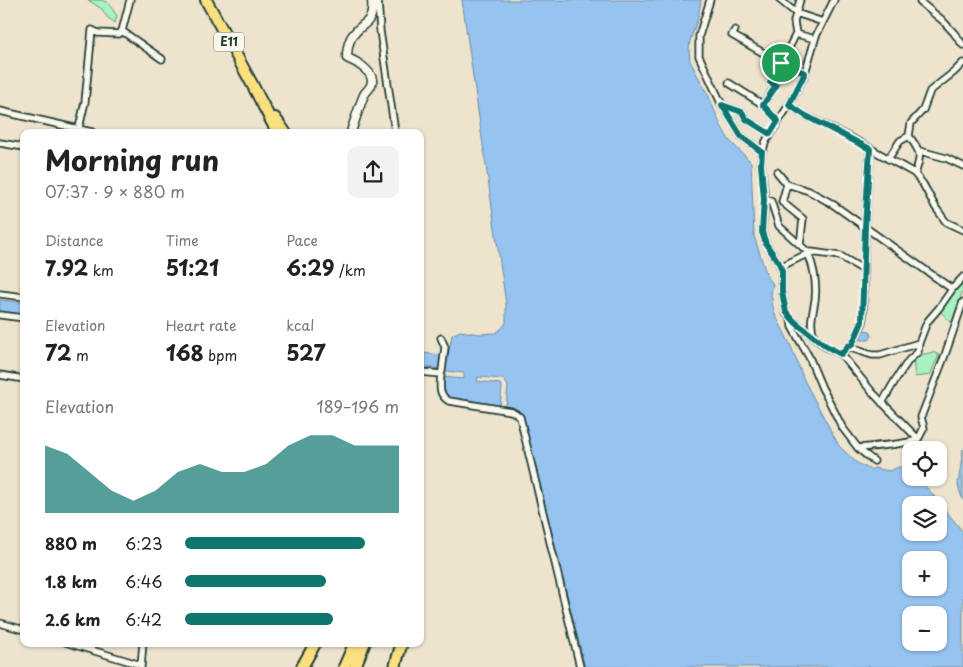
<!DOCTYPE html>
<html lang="en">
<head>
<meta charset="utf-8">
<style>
	:root { --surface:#fff; --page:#f2f2f2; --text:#222; --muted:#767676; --accent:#0f766e }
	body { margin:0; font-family:"Playpen Sans",sans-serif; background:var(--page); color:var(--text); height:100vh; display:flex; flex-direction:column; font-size:19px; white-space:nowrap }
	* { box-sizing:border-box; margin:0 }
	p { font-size:16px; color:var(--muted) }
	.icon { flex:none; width:28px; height:28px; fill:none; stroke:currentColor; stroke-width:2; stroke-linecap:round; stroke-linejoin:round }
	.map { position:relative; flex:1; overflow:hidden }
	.drawer { position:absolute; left:20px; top:129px; width:404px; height:518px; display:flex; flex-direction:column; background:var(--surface); border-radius:10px; box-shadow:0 1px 4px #0004 }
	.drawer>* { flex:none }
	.fabs { position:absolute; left:902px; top:441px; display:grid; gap:10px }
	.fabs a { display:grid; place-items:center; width:45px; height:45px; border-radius:10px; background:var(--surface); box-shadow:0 1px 4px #0004; font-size:25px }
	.pin { position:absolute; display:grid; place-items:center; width:42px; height:42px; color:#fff; margin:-21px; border:2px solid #fff; border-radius:50%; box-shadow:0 1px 5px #0007 }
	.round { display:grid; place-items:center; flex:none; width:52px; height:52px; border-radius:10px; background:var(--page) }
	.headline { display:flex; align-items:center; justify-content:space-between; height:85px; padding:0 25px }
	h1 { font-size:28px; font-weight:700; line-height:38px }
	.metrics { display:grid; grid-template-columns:repeat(3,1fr); gap:8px; height:85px; padding:5px 25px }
	.metrics div { display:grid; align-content:center }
	.metrics b { font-size:21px; font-weight:700 }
	.metrics small { font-size:14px; font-weight:400 }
	.metrics p { font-size:14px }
	.chart { height:140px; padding:10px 25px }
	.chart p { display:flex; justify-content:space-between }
	.chart svg { width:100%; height:90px; margin-top:5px; fill:var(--accent); opacity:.7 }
	ul { padding:0 25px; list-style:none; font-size:16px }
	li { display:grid; grid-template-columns:80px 60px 1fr; align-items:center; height:38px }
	li i { height:12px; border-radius:6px; background:var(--accent) }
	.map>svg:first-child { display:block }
	.green { fill:#a8f2c1; stroke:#64987a }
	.water { fill:#97c3f1; stroke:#678da5; fill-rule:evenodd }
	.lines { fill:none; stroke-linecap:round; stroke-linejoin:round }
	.minor-casing { stroke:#1f3d34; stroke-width:9 }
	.secondary-casing { stroke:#1f3d34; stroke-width:11 }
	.motorway-casing { stroke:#1f3d34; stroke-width:14 }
	.minor { stroke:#fbf7ec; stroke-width:5.5 }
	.secondary { stroke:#fbf7ec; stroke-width:8 }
	.motorway { stroke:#fce080; stroke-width:10 }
	.route-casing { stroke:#fff; stroke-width:10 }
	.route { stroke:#0f766e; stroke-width:6 }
	.labels { text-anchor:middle; stroke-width:4; stroke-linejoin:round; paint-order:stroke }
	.shield { fill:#fbf7ec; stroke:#61756b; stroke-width:1 }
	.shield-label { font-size:12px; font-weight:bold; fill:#1f3d34 }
</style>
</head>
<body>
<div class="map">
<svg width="963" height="667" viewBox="0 0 963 667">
	<rect width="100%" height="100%" fill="#eee3cd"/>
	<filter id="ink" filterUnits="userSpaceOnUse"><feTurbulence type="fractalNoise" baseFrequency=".02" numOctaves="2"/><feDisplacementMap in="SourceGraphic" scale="10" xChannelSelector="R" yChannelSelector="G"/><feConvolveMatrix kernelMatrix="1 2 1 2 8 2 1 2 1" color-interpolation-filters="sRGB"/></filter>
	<g filter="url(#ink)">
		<path class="green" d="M88 0C109 0 106 0 117 16L115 23 107 17 102 9Z
			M962 283 963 289 952 323 940 311Z
			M933 352 939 355 930 375 915 377 913 357Z"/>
		<path class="water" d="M462 0H701L698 18 690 41 689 49 690 61 709 97 720 124 729 140 751 162 754 236 767 276 773 284 771 294 774 312 790 344 804 380 839 446 857 463 871 470 874 468 890 471 898 467 907 468 911 473V478H915L929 490 963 532V667H585L525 424C522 413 518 408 506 407L508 386 503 379 478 377 477 381 500 384 502 387 500 406 448 398C442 392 443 385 442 377L464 379V373L445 371 447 357 448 356 452 335 460 331 479 334 496 333 502 328 506 323V304ZM911 505H939V532H911ZM911 560H939V588H911ZM911 615H939V642H911Z
			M0 300 24 303V315L0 312Z
			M861 330 870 331 872 336 869 340H861L860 337Z
			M420 346 421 352 422 353 442 355 440 369 420 366Z
			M963 449V500L960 492 958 485Z"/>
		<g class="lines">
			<g class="minor-casing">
				<path id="minor" d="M378 0 380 31 395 132
					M710 0 699 36V56L722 105 741 136 762 152 766 141 789 105 804 76 816 36 834 0
					M780 0 796 13 823 22
					M920 0V2L942 20 954 33 963 45
					M735 30 732 35 781 63 805 73
					M122 31 162 59
					M796 34 815 39
					M729 83 762 104 778 121
					M722 105 742 112 746 119 770 134
					M763 105 776 85 770 82 781 63 796 34 794 21 800 0
					M789 105 806 116 855 140 914 173 923 184 936 208 946 222 963 230
					M0 111 92 132
					M78 132 85 102 92 30 98 33 119 34 122 31 130 0
					M0 143 24 147
					M920 151 946 158 963 166
					M762 152 761 165 765 199 762 231 766 244 779 263 782 271V292L786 313 796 323 808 332 826 347 841 354 873 393 918 439
					M888 159 900 141 909 136
					M777 172 787 184 809 191 831 203 952 289
					M915 174C922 154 921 153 909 136L911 123 923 110 930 91 954 72 963 63
					M787 184 782 202 803 219 800 245
					M765 199 771 201 779 226 809 253
					M808 253C814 268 817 284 815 300 813 314 809 322 814 336
					M780 267 811 252 840 256 864 270
					M0 294 24 297
					M0 315 24 318
					M791 319 792 327 809 357 822 388 829 401 842 427 858 448C868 447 911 444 918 439 920 437 922 431 924 428L921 417 945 355 963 302
					M848 347 872 355H880L919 343
					M841 354 849 346 852 345 863 322 865 227 870 149
					M420 372 441 374C440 386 438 395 449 401L511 411 515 413 520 417 580 667
					M441 374 442 371 445 347 441 338
					M0 375 24 379
					M882 403 896 379 909 360 918 352 919 343 927 322 939 308 953 288 963 277
					M858 448 866 455 874 461
					M0 623 24 630
					M65 642 141 665
					M141 667 143 642"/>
			</g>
			<g class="secondary-casing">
				<path id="secondary" d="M351 132C355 120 359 107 364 95 366 91 370 89 371 85 377 73 355 61 347 58 347 51 348 44 351 38 361 21 375 26 372 0"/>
			</g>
			<g class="motorway-casing">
				<path id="motorway" d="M206 0 252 84 277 132
					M275 118 285 132
					M302 667 316 642
					M344 667 355 642
					M355 667 365 642
					M395 667 402 642"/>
			</g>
			<use href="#minor" class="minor"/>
			<use href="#secondary" class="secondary"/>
			<use href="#motorway" class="motorway"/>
		</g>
	</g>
	<g class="lines" filter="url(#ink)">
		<g class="route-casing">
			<path id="route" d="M781 63 805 73 789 105 806 116 870 149 865 227 862 322 852 345 848 346 841 354 826 346 808 332 796 323 786 312 782 292V271L779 263 766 244 762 232 764 199 761 165 762 152 741 136 722 105 742 112 746 119 770 134 778 121 763 105 776 86 770 82Z"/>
		</g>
		<use href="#route" class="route"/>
	</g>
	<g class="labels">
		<rect class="shield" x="214" y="32.5" width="30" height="19" rx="4"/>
		<g class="shield-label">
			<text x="229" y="46">E11</text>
		</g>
	</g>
</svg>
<div class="fabs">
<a><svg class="icon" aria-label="locate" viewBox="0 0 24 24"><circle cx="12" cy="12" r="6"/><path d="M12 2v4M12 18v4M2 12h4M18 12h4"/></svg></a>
<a><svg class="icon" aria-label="layers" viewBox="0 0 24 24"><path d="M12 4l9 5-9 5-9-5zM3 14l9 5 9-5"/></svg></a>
<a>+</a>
<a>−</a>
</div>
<div class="pin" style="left:781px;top:63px;background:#1e9e55"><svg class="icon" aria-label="arrive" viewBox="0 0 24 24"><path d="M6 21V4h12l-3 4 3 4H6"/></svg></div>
<section class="drawer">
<div class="headline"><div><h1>Morning run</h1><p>07:37 · 9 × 880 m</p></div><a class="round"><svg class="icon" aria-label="share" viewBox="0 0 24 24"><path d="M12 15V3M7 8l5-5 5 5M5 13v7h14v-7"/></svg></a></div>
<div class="metrics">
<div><p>Distance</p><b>7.92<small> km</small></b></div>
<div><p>Time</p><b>51:21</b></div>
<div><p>Pace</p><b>6:29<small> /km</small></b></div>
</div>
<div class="metrics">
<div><p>Elevation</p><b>72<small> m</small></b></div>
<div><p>Heart rate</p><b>168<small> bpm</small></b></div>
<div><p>kcal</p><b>527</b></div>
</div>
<div class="chart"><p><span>Elevation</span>189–196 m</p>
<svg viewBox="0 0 160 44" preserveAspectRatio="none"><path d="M0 44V11L10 15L20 24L30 33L40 38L50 33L60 24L70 20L80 24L90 24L100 20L110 11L120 6L130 6L140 11L150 11L160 11V44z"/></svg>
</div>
<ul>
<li><b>880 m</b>6:23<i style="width:84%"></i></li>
<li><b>1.8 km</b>6:46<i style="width:66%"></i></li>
<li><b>2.6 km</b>6:42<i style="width:69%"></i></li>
</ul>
</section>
</div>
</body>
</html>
